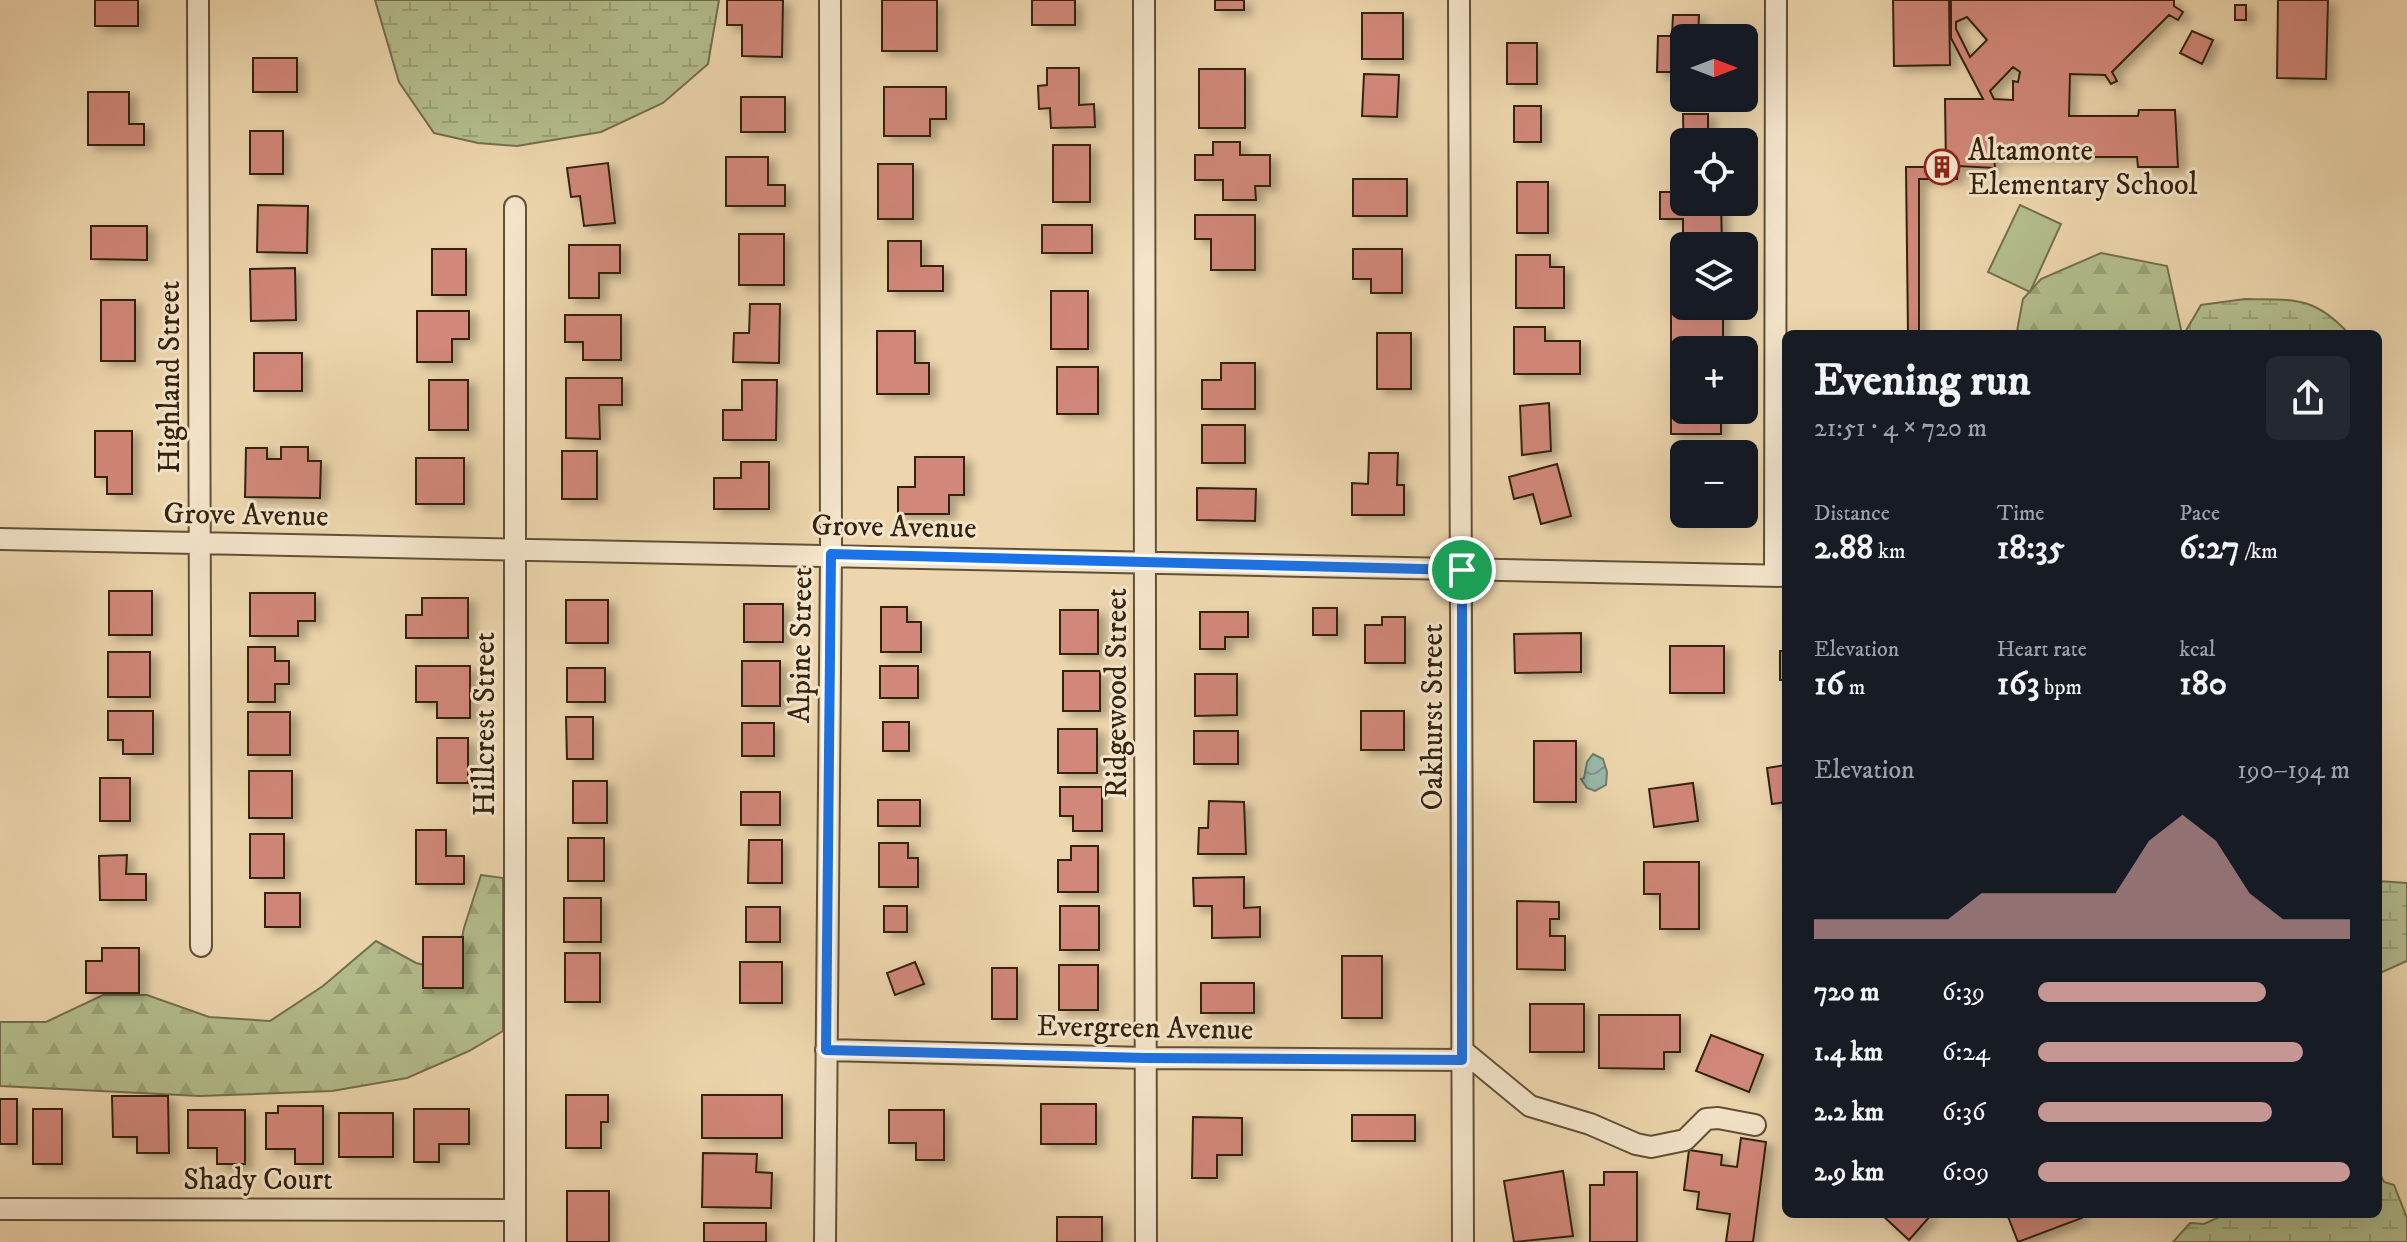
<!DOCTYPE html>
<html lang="en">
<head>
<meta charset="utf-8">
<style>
	:root { --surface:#171b24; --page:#242831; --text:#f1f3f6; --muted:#9ea1a6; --accent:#c59692 }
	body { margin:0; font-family:"IM FELL DW Pica",serif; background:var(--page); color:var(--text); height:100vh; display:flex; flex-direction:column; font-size:30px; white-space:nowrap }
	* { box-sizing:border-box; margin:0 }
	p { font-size:26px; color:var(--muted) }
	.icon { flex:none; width:44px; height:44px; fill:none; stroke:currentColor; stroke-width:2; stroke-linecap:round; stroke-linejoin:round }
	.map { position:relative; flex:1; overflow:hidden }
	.sheet { position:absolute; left:1782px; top:330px; width:600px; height:888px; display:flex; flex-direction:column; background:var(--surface); border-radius:12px; box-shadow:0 8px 32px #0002 }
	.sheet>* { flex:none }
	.needle { width:52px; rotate:90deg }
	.controls { position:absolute; left:1670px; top:24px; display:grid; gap:16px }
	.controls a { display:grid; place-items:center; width:88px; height:88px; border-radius:12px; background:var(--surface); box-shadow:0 8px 32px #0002; font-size:40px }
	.pin { position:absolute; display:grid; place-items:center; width:68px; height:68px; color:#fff; margin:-34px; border:4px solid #fff; border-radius:50%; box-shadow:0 2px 8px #0007 }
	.round { display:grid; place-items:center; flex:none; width:84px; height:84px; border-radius:12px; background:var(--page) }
	.summary { display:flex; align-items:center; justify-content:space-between; height:136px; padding:0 32px }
	h1 { font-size:44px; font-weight:800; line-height:60px }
	.metrics { display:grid; grid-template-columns:repeat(3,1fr); gap:12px; height:136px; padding:8px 32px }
	.metrics div { display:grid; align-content:center }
	.metrics b { font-size:34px; font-weight:800 }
	.metrics small { font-size:22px; font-weight:400 }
	.metrics p { font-size:22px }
	.chart { height:224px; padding:16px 32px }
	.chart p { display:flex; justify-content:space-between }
	.chart svg { width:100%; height:144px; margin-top:8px; fill:var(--accent); opacity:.7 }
	ul { padding:0 32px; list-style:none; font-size:26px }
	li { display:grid; grid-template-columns:128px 96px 1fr; align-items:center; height:60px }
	li i { height:20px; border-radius:10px; background:var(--accent) }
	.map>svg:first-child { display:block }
	.forest { fill:url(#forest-firs); stroke:#74704e; stroke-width:2 }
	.wetland { fill:url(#wetland-marsh); stroke:#74704e; stroke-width:2 }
	.pitch { fill:#b4be8d; stroke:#74704e; stroke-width:2 }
	.water { fill:url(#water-waves); stroke:#717d6c; stroke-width:2 }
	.building { fill:#d18779; stroke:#34230e; stroke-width:2; fill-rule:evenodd; filter:url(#shadow) }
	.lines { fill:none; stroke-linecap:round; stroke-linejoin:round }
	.street-casing { stroke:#625036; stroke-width:24 }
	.street { stroke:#f3e4ca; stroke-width:20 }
	.route-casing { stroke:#fff; stroke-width:16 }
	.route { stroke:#1a73e8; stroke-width:10 }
	.labels { text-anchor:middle; stroke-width:6; stroke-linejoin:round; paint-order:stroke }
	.poi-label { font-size:30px; fill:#34230e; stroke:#f3e4ca; text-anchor:start }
	.street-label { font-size:30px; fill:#34230e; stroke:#f3e4ca }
</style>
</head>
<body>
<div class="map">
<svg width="2407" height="1242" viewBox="0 0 2407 1242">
	<defs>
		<pattern id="forest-firs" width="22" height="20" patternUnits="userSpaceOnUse" patternTransform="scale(2)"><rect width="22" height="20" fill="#b4be8d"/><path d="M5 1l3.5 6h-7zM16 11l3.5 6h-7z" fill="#9ba378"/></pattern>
		<pattern id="wetland-marsh" width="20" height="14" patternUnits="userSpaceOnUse" patternTransform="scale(2)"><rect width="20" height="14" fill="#b4be8d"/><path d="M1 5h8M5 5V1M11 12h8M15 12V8" fill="none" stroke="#9ba378"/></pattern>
		<pattern id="water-waves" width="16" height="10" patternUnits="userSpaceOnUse" patternTransform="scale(2)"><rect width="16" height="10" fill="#99b9ab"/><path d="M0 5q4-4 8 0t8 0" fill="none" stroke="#7e968a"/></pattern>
		<filter id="shadow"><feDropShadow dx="7" dy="4.5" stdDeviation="4" flood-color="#0004"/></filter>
	</defs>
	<rect width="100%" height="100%" fill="#edd6ad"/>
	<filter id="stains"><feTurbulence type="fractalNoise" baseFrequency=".0025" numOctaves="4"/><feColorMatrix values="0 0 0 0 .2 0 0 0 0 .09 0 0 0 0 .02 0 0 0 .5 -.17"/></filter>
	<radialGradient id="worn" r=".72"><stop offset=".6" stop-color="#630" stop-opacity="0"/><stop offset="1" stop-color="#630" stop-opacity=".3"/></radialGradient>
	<path class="forest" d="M2101 253 2167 266 2182 334H2020L2017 331 2023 299 2041 279Z
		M481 875 503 878V1031L469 1051 407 1078 332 1091 200 1096 0 1086V1022H46L103 995H147L209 1017 270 1021 323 986 376 941 416 963 455 972 464 928Z"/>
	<path class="wetland" d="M375 0H719L708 64 663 103 601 132 517 146 478 143 434 133 399 82Z
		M2245 299C2294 300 2313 295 2349 334H2184L2201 305Z
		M2378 881 2407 883V961L2378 974Z
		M2378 1170 2384 1182 2394 1185 2407 1218V1242H2173L2190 1223 2204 1224 2226 1214H2378Z"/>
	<path class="pitch" d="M2020 205 2061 224 2030 292 1988 272Z"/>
	<path class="water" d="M1593 754 1603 759 1607 772 1606 785 1595 791 1587 788 1581 779 1584 778 1587 762Z"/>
	<path class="building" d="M95 0H138V26H95Z
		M727 0H783L782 57 742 56V25H727Z
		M882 0H937V51H882Z
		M1032 0H1075V25H1032Z
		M1215 0H1244V10H1215Z
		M1893 0H1949L1950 65 1894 66Z
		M1951 0H2174V6L2183 12 2178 20 2169 15 2112 72 2117 81 2111 84 2105 75 2070 74 2069 116H2138L2139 110H2175L2178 167H2138L2137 157H1994L1995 168 1958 166 1957 179H1919V334H1908L1906 167H1946L1945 99H1983L1951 38ZM1967 17 1987 40 1970 57 1956 29V22ZM2013 67 2020 72 2018 82 2013 81V100L1994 99 1990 91Z
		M2278 0H2328L2326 79 2277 78Z
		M2235 5H2246V20H2235Z
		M1362 13H1403V59H1362Z
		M1673 15H1699L1698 38H1684V72H1657L1658 36H1672Z
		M2192 31 2213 40 2202 64 2180 53Z
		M1507 43H1537V84H1507Z
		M253 58H297V92H253Z
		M1047 68H1079V105L1094 104 1095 127 1051 128 1050 108 1039 109 1038 86 1047 85Z
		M1199 69H1245V128H1199Z
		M1364 74 1399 75 1397 117 1362 116Z
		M884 87H946V119H930V136H884Z
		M88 92H129V124H144V145H88Z
		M741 97H785V132H741Z
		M1514 106H1541V142H1514Z
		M1683 114H1708V142H1684V172Z
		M250 131H283V174H250Z
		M1213 142H1240V155H1270V186H1255L1256 200H1223V180H1195V155H1213Z
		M1053 145H1090V202H1053Z
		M726 157H768V185H785V206H726Z
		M608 163 615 223 584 226 580 196 571 197 567 168Z
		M878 164H913V219H878Z
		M1353 179H1407V216H1353Z
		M1517 182H1548V233H1517Z
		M1660 192H1684V202H1721L1722 246H1684L1683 252V219H1660Z
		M258 205 308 206 307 253 257 252Z
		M1195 215H1255V270H1211V239H1195Z
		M1042 225H1092V253H1042Z
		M91 226H147V260L91 259Z
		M739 234H784V285H739Z
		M888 241H921V266H943V291H888Z
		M569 245H620V273H599V298H569Z
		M432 249H466V295H432Z
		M1353 249H1402V293H1371V279H1353Z
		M1516 255H1550V267H1564V308H1516Z
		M295 268 296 320 251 321 250 269Z
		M1051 291H1088V349H1051Z
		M101 300H135V361H101Z
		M1671 302H1684V306H1723V347H1671Z
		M750 304H780L779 363 733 362 734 333H749Z
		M417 311H469V339H452V362H417Z
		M565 315H621V360H583V342H565Z
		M1514 327H1545V341H1580V374H1514Z
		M877 331H915V363H929V394H877Z
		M1377 333H1411V389H1377Z
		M254 353H302V391H254Z
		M1221 363H1255V409H1202V380H1221Z
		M1057 367H1098V414H1057Z
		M1671 373H1684V410H1721V434H1671Z
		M566 378H622V405H599L600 439 566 438Z
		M429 380H468V430H429Z
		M742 380H777L776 440H723V410H742Z
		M1549 403 1551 451 1522 455 1520 406Z
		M1202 425H1245V463H1202Z
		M95 431H132V494H107V477H95Z
		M281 447H308V461H321L320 498 245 497 246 448H267V459H281Z
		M562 451H597V499H562Z
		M1369 453H1398L1397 485H1404V515H1352V483L1368 484Z
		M1681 454H1684V514H1711V517H1681Z
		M915 457H964V495H949V514H898V487H915Z
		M416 458H464V504H416Z
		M741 462H769V509H714V478H741Z
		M1557 464 1571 516 1541 524 1533 494 1514 499 1509 477Z
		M1197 488 1256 489 1255 521 1197 520Z
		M109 591H152V635H109Z
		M250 593H315V621H298V636H250Z
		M422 598H468V638H406V615H422Z
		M566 600H608V643H566Z
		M744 604H783V642H744Z
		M881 607H907V622H921V652H881Z
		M1313 608H1337V635H1313Z
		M1060 610H1098V654H1060Z
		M1200 612H1248V637H1225V649H1200Z
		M1382 617H1405V663H1365V625H1382Z
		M1581 633V672L1515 673 1514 634Z
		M1670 646H1724V693H1670Z
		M248 647H275V661H289V684H275V702H248Z
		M1780 651H1786V680H1780Z
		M108 652H150V697H108Z
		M742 661H780V706H742Z
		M416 666H470V718H437V702H416Z
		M880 666H918V698H880Z
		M567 668H605V702H567Z
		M1063 671H1100V711H1063Z
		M1195 674H1237V715L1195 716Z
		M108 711H153V754H123V740H108Z
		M1361 711H1404V750H1361Z
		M248 712H290V755H248Z
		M566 717H593V759H567Z
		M883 722H909V751H883Z
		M742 723H774V756H742Z
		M1058 729H1097V773H1058Z
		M1194 731H1238V764H1194Z
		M437 738H468V783H437Z
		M1534 741H1576V802H1534Z
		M1786 765V802L1772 804 1767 768Z
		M249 771H292V818H249Z
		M100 778H130V821H100Z
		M573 781H607V823H573Z
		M1693 783 1698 821 1654 827 1649 789Z
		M1060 787H1102V831H1073V816H1060Z
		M741 792H780V825H741Z
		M878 800H920V826H878Z
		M1209 801 1244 802 1246 854H1198L1199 828H1208Z
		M416 830H446V856H464V884H416Z
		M250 834H284V878H250Z
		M568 838H604V881H568Z
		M749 840H782V883H748Z
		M879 843H908V858H918V887H879Z
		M1071 846H1098V892H1058V860H1071Z
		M127 855 126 874H146V900H100L99 856Z
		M1644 862H1699V929H1660V894H1644Z
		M1244 877V908L1260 907V937L1212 938V906H1194L1193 878Z
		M265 893H300V927H265Z
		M564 898H601V942H564Z
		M1517 901 1559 902V919H1550V936H1565V970L1517 969Z
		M884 906H907V932H884Z
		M1060 906H1099V950H1060Z
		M746 907H780V942H746Z
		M423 937H463V988H423Z
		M102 948H139V993H86V961H102Z
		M565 953H600V1002H565Z
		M1342 956H1382V1018H1342Z
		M740 962H782V1003H740Z
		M915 962 924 984 895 995 887 973Z
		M1059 965H1098V1010H1059Z
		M992 968H1017V1019H992Z
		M1201 983H1254V1013H1201Z
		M1530 1004H1584V1052H1530Z
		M1599 1015H1680V1052H1664V1069L1599 1068Z
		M1711 1035 1763 1055 1749 1092 1696 1071Z
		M566 1095H608V1122H601V1148H566Z
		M702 1095H782V1138H702Z
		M112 1096H168L169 1153H137V1137H113Z
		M0 1099H17V1144H0Z
		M1041 1104H1096V1144H1041Z
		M278 1106H323V1164H295V1149H266V1113H278Z
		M33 1109H62V1164H33Z
		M414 1109H469V1144H439V1162H414Z
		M188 1110H245V1164H217V1148H188Z
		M889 1110H944V1160H916V1143H889Z
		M339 1113H393V1157H339Z
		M1352 1115H1415V1141H1352Z
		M1193 1117 1242 1118V1155H1217V1178H1192Z
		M1741 1138 1766 1142 1753 1242H1726L1730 1214 1697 1209 1699 1192 1684 1190 1689 1150 1722 1155 1721 1165 1737 1167Z
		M703 1153 757 1154 756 1172 772 1173 771 1208 702 1207Z
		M1563 1171 1573 1236 1514 1242 1504 1181Z
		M1604 1172H1637V1242H1590V1185H1604Z
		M567 1191H609V1242H567Z
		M1881 1214H1932L1909 1240Z
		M2007 1214H2081L2082 1218 2018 1242Z
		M1057 1217H1102V1242H1057Z
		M704 1223H766V1242H704Z"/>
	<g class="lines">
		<g class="street-casing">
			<path id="street" d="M198 0 201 946
				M1144 0 1146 1242
				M1459 0 1463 1242
				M515 207V1242
				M0 539 1786 576
				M1775 576 1776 0
				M826 1050 1146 1058 1462 1060
				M1462 1050 1530 1106 1590 1124 1636 1144 1651 1147 1685 1140 1706 1119 1718 1118 1755 1125
				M0 1209 515 1210
				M825 1242 831 554 830 0"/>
		</g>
		<use href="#street" class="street"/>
	</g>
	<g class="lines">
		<g class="route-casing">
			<path id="route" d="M831 554 1462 570V1060L1146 1058 826 1050Z"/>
		</g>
		<use href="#route" class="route"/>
	</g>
	<defs>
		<g id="building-ring" transform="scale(1.8)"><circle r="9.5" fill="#f3e4ca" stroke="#8f2418" stroke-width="1.5"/><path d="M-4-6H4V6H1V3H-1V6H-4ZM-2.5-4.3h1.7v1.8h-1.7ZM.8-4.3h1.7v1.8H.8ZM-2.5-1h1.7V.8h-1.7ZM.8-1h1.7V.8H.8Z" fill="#8f2418"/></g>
	</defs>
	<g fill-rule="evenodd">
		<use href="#building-ring" x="1942" y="167"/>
	</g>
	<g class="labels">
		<g class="poi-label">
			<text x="1968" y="160">Altamonte<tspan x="1968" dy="34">Elementary School</tspan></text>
		</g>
		<g class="street-label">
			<text transform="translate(169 377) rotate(-90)" y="10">Highland Street</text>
			<text transform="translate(246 514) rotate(1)" y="10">Grove Avenue</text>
			<text transform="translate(894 526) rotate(1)" y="10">Grove Avenue</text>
			<text transform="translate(800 645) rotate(-89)" y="10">Alpine Street</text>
			<text transform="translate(1116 693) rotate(-90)" y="10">Ridgewood Street</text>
			<text transform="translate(1432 717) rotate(-90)" y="10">Oakhurst Street</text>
			<text transform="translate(484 724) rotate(-90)" y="10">Hillcrest Street</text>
			<text transform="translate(1145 1027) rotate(1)" y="10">Evergreen Avenue</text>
			<text x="258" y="1189">Shady Court</text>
		</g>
	</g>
	<rect width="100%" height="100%" filter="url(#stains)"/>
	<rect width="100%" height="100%" fill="url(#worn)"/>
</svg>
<div class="controls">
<a><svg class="needle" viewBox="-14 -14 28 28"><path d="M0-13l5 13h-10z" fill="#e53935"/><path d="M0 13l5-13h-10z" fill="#9ea1a6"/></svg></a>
<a><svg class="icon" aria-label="locate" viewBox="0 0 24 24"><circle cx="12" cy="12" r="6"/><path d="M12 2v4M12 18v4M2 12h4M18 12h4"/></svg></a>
<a><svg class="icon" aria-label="layers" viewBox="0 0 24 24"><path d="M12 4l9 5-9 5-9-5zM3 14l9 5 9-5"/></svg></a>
<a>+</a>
<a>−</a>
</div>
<div class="pin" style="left:1462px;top:570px;background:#1e9e55"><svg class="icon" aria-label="arrive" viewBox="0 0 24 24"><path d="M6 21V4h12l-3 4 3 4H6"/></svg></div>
<section class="sheet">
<div class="summary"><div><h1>Evening run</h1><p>21:51 · 4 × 720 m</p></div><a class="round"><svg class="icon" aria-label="share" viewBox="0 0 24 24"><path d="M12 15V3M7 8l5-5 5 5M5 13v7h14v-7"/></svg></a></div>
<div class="metrics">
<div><p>Distance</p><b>2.88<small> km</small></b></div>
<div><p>Time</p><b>18:35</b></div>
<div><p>Pace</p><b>6:27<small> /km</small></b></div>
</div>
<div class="metrics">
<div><p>Elevation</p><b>16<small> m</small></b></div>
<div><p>Heart rate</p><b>163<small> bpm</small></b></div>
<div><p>kcal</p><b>180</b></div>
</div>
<div class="chart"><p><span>Elevation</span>190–194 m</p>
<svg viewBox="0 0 160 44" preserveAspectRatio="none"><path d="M0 44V38L10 38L20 38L30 38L40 38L50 30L60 30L70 30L80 30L90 30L100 14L110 6L120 14L130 30L140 38L150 38L160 38V44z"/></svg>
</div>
<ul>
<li><b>720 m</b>6:39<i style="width:73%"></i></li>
<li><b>1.4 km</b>6:24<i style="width:85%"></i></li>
<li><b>2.2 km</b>6:36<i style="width:75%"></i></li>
<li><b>2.9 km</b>6:09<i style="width:100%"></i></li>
</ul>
</section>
</div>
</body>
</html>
